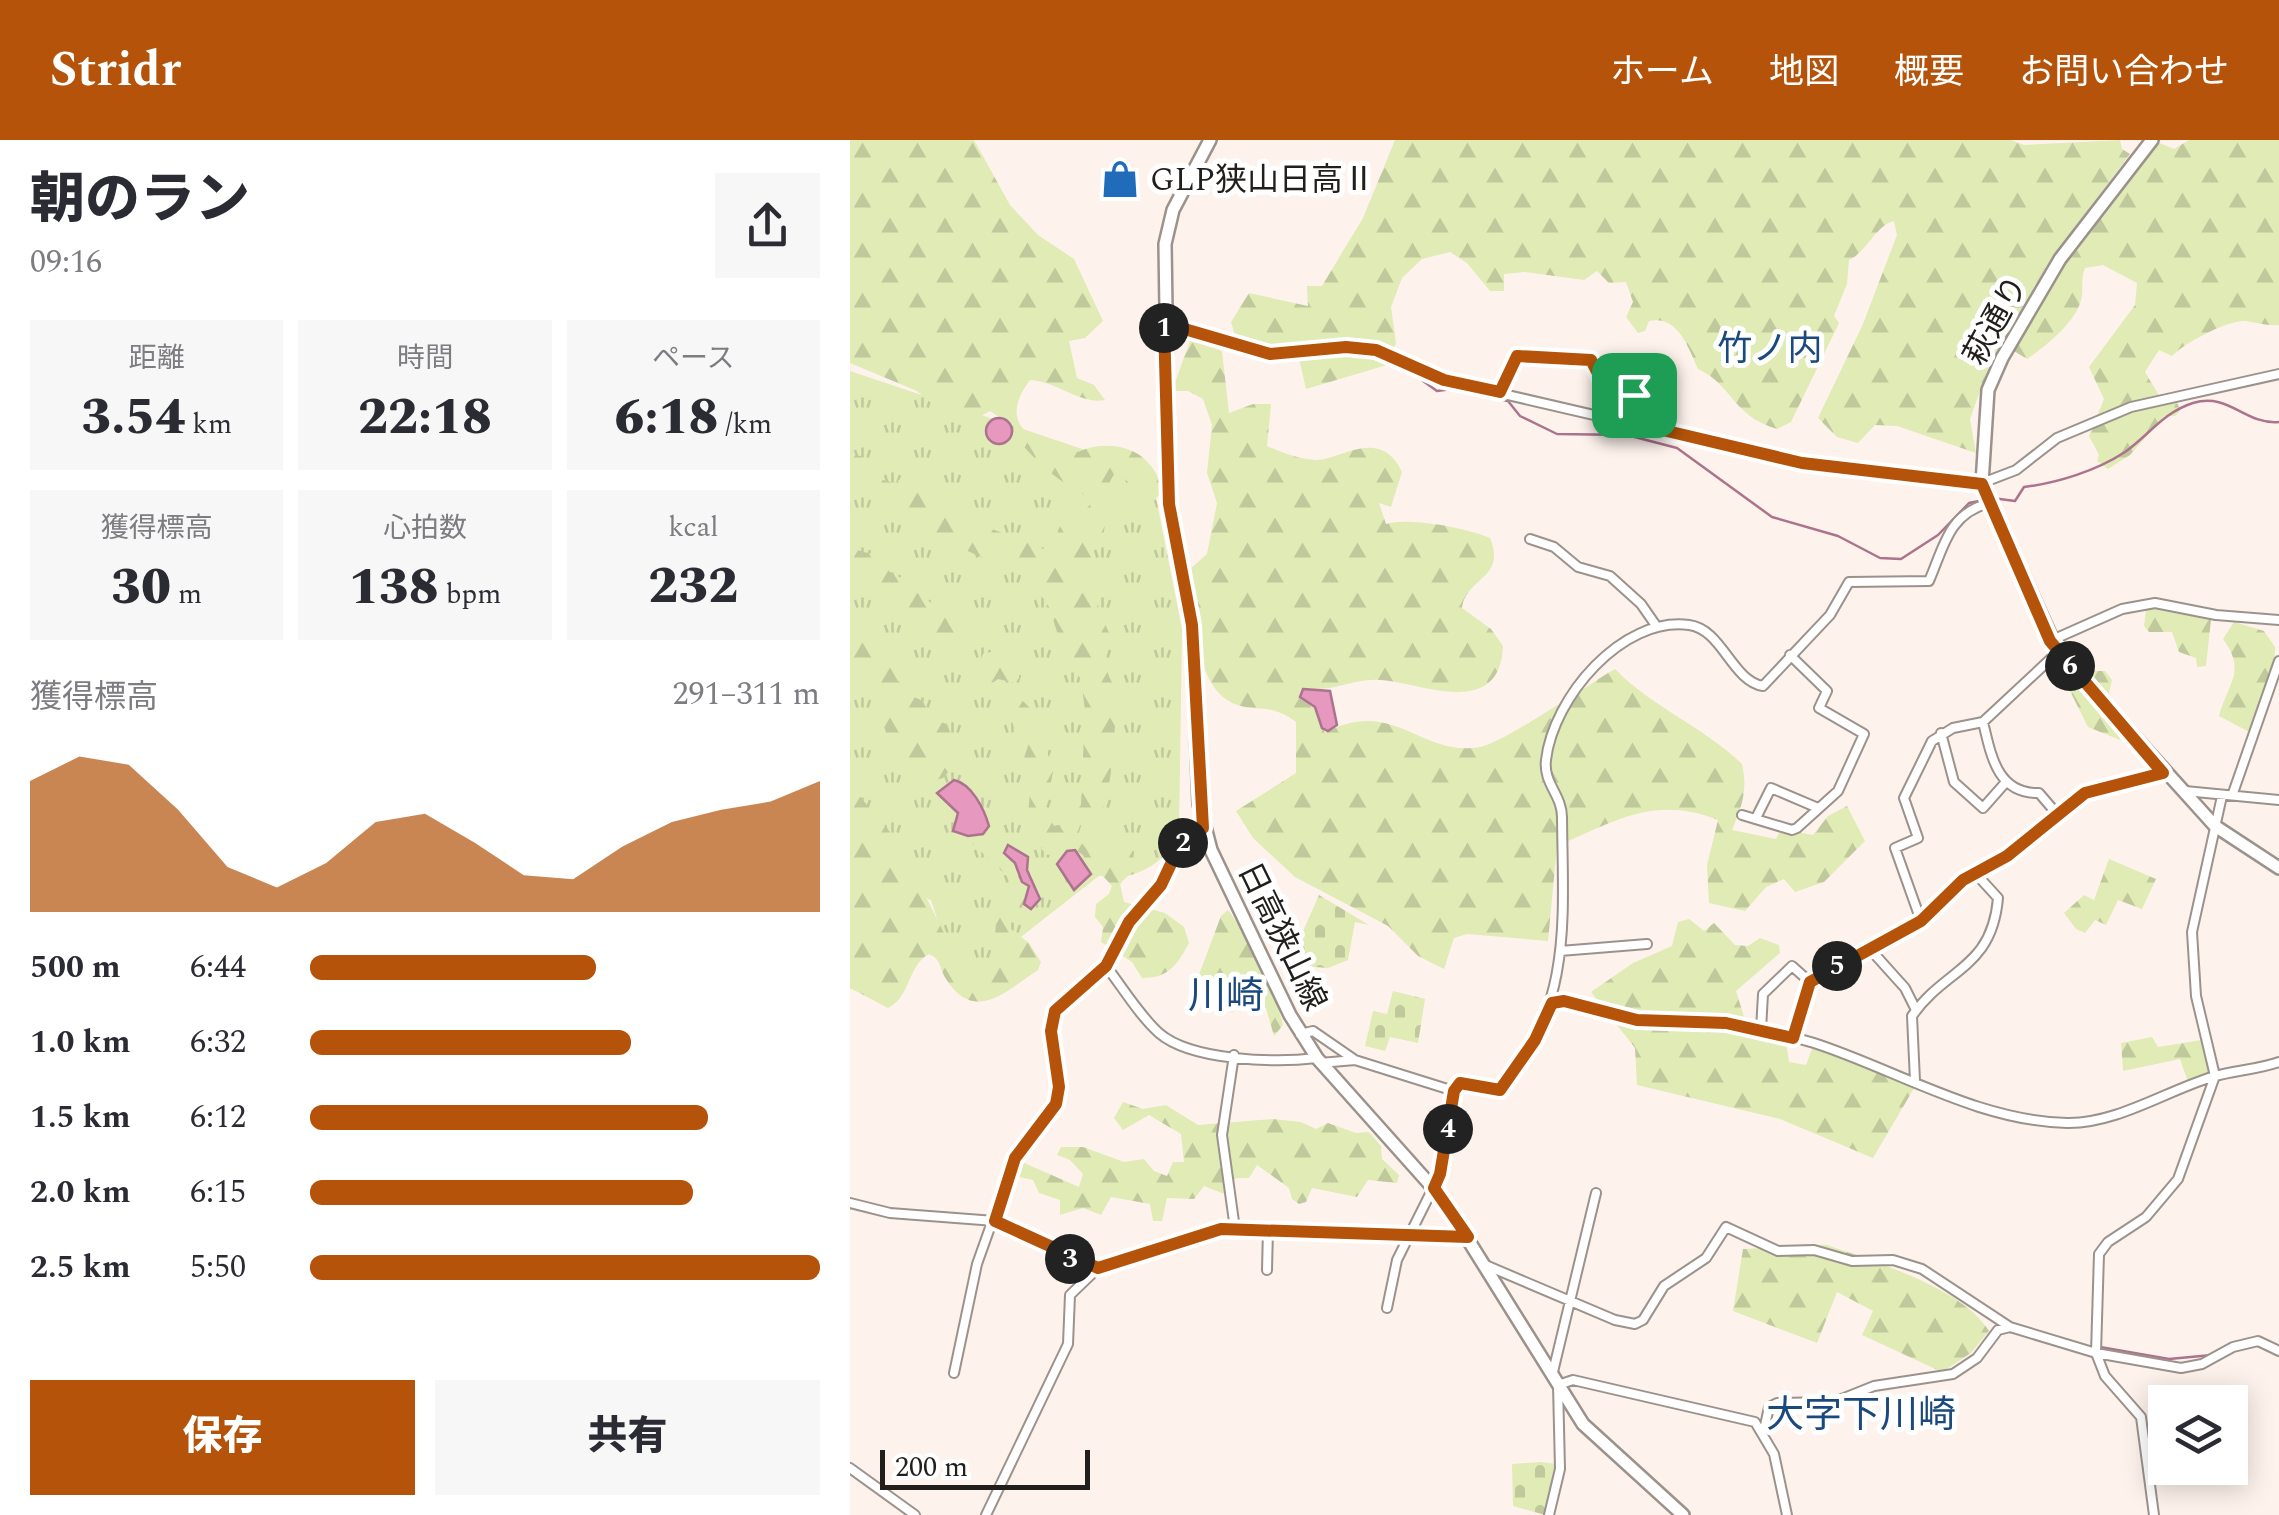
<!DOCTYPE html>
<html lang="ja">
<head>
<meta charset="utf-8">
<style>
	:root { --surface:#fff; --page:#f7f7f7; --text:#2b2b33; --muted:#7c7c81; --accent:#b45309 }
	body { margin:0; font-family:Spectral,"Noto Sans JP",serif; background:var(--page); color:var(--text); height:100vh; display:flex; flex-direction:column; font-size:38px; white-space:nowrap }
	* { box-sizing:border-box; margin:0 }
	p { font-size:32px; color:var(--muted) }
	.icon { flex:none; width:55px; height:55px; fill:none; stroke:currentColor; stroke-width:2; stroke-linecap:round; stroke-linejoin:round }
	.map { position:relative; flex:1; overflow:hidden }
	.panel { display:flex; flex-direction:column; background:var(--surface); width:850px }
	.panel>* { flex:none }
	.buttons { position:absolute; left:1298px; top:1245px; display:grid; gap:20px }
	.buttons a { display:grid; place-items:center; width:100px; height:100px; border-radius:0px; background:var(--surface); box-shadow:0 5px 25px #0003; font-size:50px }
	.scale { position:absolute; left:30px; bottom:25px; width:210px; box-sizing:border-box; padding-left:10px; border:5px solid #221e1b; border-top:0; font-size:28px; line-height:35px; white-space:nowrap; color:#221e1b; -webkit-text-stroke:8px #fff; paint-order:stroke }
	.pin { position:absolute; display:grid; place-items:center; width:85px; height:85px; color:#fff; margin:-42px; border-radius:20px; box-shadow:0 5px 15px #0006 }
	.km { position:absolute; width:50px; height:50px; margin:-25px; border-radius:50%; background:#222; color:#fff; font-size:28px; line-height:50px; text-align:center }
	.round { display:grid; place-items:center; flex:none; width:105px; height:105px; border-radius:0px; background:var(--page) }
	.head { display:flex; align-items:center; justify-content:space-between; height:170px; padding:0 30px }
	h1 { font-size:55px; font-weight:800; line-height:75px }
	.metrics { display:grid; grid-template-columns:repeat(3,1fr); gap:15px; height:170px; padding:10px 30px }
	.metrics div { display:grid; align-content:center; border-radius:0px; background:var(--page); text-align:center }
	.metrics b { font-size:50px; font-weight:800 }
	.metrics small { font-size:28px; font-weight:400 }
	.metrics p { font-size:28px }
	.chart { height:280px; padding:20px 30px }
	.chart p { display:flex; justify-content:space-between }
	.chart svg { width:100%; height:180px; margin-top:10px; fill:var(--accent); opacity:.7 }
	.primary-button { display:flex; gap:20px; margin-top:auto; padding:20px 30px }
	.primary-button a { flex:1; height:115px; border-radius:0px; background:var(--accent); color:#fff; font-size:40px; font-weight:800; line-height:115px; text-align:center }
	.primary-button a+a { background:var(--page); color:var(--text) }
	ul { padding:0 30px; list-style:none; font-size:32px }
	li { display:grid; grid-template-columns:160px 120px 1fr; align-items:center; height:75px }
	li i { height:25px; border-radius:12px; background:var(--accent) }
	header { display:flex; align-items:center; gap:60px; box-sizing:border-box; height:140px; padding:0 50px; background:var(--accent); color:#fff }
	header strong { font-size:48px }
	nav { display:flex; gap:55px; margin-inline-start:auto; font-size:35px }
	main { display:flex; flex:1; min-height:0 }
	.map>svg:first-child { display:block }
	.grass { fill:url(#grass-tufts) }
	.forest { fill:url(#forest-firs) }
	.cemetery { fill:url(#cemetery-stones) }
	.water { fill:#e698be; stroke:#ab738d; stroke-width:2.5 }
	.lines { fill:none; stroke-linecap:round; stroke-linejoin:round }
	.stream { stroke:#ab738d; stroke-width:2.5 }
	.street-casing { stroke:#9c928c; stroke-width:12 }
	.secondary-casing { stroke:#9c928c; stroke-width:16 }
	.street { stroke:#fff; stroke-width:8 }
	.secondary { stroke:#fff; stroke-width:11 }
	.route-casing { stroke:#fff; stroke-width:20 }
	.route { stroke:#b45309; stroke-width:12 }
	.labels { text-anchor:middle; stroke-width:10; stroke-linejoin:round; paint-order:stroke }
	.poi-label { font-size:32px; fill:#221e1b; stroke:#fff; text-anchor:start }
	.street-label { font-size:32px; fill:#221e1b; stroke:#fff }
	.neighbourhood-label { font-size:35px; fill:#1b497d; stroke:#fff }
	.quarter-label { font-size:38px; fill:#1b497d; stroke:#fff }
</style>
</head>
<body>
<header>
<strong>Stridr</strong>
<nav><a>ホーム</a><a>地図</a><a>概要</a><a>お問い合わせ</a></nav>
</header>
<main>
<section class="panel">
<div class="head"><div><h1>朝のラン</h1><p>09:16</p></div><a class="round"><svg class="icon" aria-label="share" viewBox="0 0 24 24"><path d="M12 15V3M7 8l5-5 5 5M5 13v7h14v-7"/></svg></a></div>
<div class="metrics">
<div><p>距離</p><b>3.54<small> km</small></b></div>
<div><p>時間</p><b>22:18</b></div>
<div><p>ペース</p><b>6:18<small> /km</small></b></div>
</div>
<div class="metrics">
<div><p>獲得標高</p><b>30<small> m</small></b></div>
<div><p>心拍数</p><b>138<small> bpm</small></b></div>
<div><p>kcal</p><b>232</b></div>
</div>
<div class="chart"><p><span>獲得標高</span>291–311 m</p>
<svg viewBox="0 0 160 44" preserveAspectRatio="none"><path d="M0 44V12L10 6L20 8L30 19L40 33L50 38L60 32L70 22L80 20L90 27L100 35L110 36L120 28L130 22L140 19L150 17L160 12V44z"/></svg>
</div>
<ul>
<li><b>500 m</b>6:44<i style="width:56%"></i></li>
<li><b>1.0 km</b>6:32<i style="width:63%"></i></li>
<li><b>1.5 km</b>6:12<i style="width:78%"></i></li>
<li><b>2.0 km</b>6:15<i style="width:75%"></i></li>
<li><b>2.5 km</b>5:50<i style="width:100%"></i></li>
</ul>
<div class="primary-button"><a>保存</a><a>共有</a></div>
</section>
<div class="map">
<svg width="1429" height="1375" viewBox="0 0 1429 1375">
	<defs>
		<pattern id="grass-tufts" width="24" height="20" patternUnits="userSpaceOnUse" patternTransform="scale(2.5)"><rect width="24" height="20" fill="#e0ebb6"/><path d="M3 7l-1-3M5 7V3M7 7l1-3M15 17l-1-3M17 17v-4M19 17l1-3" fill="none" stroke="#c0c99c"/></pattern>
		<pattern id="forest-firs" width="22" height="20" patternUnits="userSpaceOnUse" patternTransform="scale(2.5)"><rect width="22" height="20" fill="#e0ebb6"/><path d="M5 1l3.5 6h-7zM16 11l3.5 6h-7z" fill="#c0c99c"/></pattern>
		<pattern id="cemetery-stones" width="16" height="16" patternUnits="userSpaceOnUse" patternTransform="scale(2.5)"><rect width="16" height="16" fill="#e0ebb6"/><path d="M2 7V4a2 2 0 0 1 4 0v3zM10 15v-3a2 2 0 0 1 4 0v3z" fill="#c0c99c"/></pattern>
	</defs>
	<rect width="100%" height="100%" fill="#fef3ec"/>
	<path class="grass" d="M0 231 301 332 332 489 329 695C313 725 293 732 262 741L250 735 167 800 176 809 115 839 97 810 81 760 10 735 0 761Z"/>
	<path class="forest" d="M0 0H124L160 65 188 95 224 119 253 181 235 198 219 201 227 238 244 245 255 260C230 265 207 241 180 240 148 283 179 297 213 315 225 315 232 309 243 307 280 301 306 319 313 353L300 362 266 331 255 350 274 360 256 380 252 402 243 410 250 451 245 480 255 484 261 497C251 519 255 533 268 552 263 595 265 626 254 667L232 679 228 691 218 699 229 700 236 708 268 705 284 711 283 730 270 744 274 762 315 773 334 787 339 803C327 825 319 838 292 838L282 822 251 802 253 787 245 777 246 764 259 754 262 746 252 735 244 738 233 715 224 709 198 715 191 709 202 696 177 683 181 644 174 618 179 603 167 597 158 569 173 561 187 575 203 632 195 671 204 686 216 683 231 665 235 570 231 540 211 504 199 467 182 440 67 388 26 363 0 335V315L11 316 33 340 45 343 57 334 70 347 110 366 124 382 196 410 206 406 208 390 216 377H229L245 359C216 348 190 326 170 302L163 301 164 287 140 271 120 282 96 276 67 251 0 223Z
		M545 0H1161L1174 5 1270 0 1272 9 1280 14 1198 123 1140 223 1120 279 1126 313 1047 286 1025 285 1008 303 987 297 968 278 1013 184 1047 95 1044 81C1025 86 1018 111 999 120L997 144 984 176 989 183 941 282 927 289C881 275 883 245 848 229 838 207 828 175 799 181L795 191 788 193 776 177 783 162 776 142 759 143 747 131 734 140 675 132 654 134V151H640L617 123 600 112 572 119 552 138 541 167 546 203 537 225 456 249 447 210 424 211 387 202 381 182 399 153 458 166 457 146H472L513 78Z
		M1339 0H1429V185C1416 186 1409 183 1396 181 1379 179 1334 203 1322 216L1309 210 1295 232 1310 257 1328 264 1330 271 1325 276H1314L1280 315 1258 329 1247 321 1249 315 1239 296 1254 259 1239 227 1285 165 1287 143 1253 125 1235 128C1230 140 1234 149 1231 160 1226 182 1195 207 1177 219L1164 211 1214 121 1297 14 1307 2 1324 9Z
		M341 198 372 211 379 273 403 264H421L417 306C432 313 449 319 465 320 489 321 530 285 552 332L541 367 529 363 536 384C559 377 617 388 640 398 657 439 616 437 612 468L641 489 653 506C650 581 570 542 530 540 502 538 481 554 452 548L449 558 465 568 475 593C543 556 571 618 630 607 653 603 739 544 765 529 802 567 854 587 892 624 898 650 892 666 882 690L926 699 931 689 963 695 978 676 997 666 1015 701 974 742 945 752 934 739 916 747 895 771 859 763 857 725 868 680C804 655 766 681 707 706L698 801 617 794 604 798 594 829 568 816 538 786 445 737 403 698 386 671 446 633V582C422 563 408 572 387 565 341 548 346 470 340 429L357 414 367 363 357 333 362 285 353 259 338 251H322Z
		M0 408 21 414 40 432 64 445 88 471 113 479 118 498 105 508C90 502 81 495 67 488L62 474 45 465 41 443 27 449 0 434Z
		M1305 466 1361 480 1356 526 1347 527 1346 518 1329 512 1322 492H1299L1294 486 1296 470Z
		M1384 482 1414 491 1425 507C1426 540 1403 563 1401 593L1369 576C1378 542 1397 532 1373 499Z
		M0 496C20 495 49 515 55 535L47 543 49 550 73 561 83 580 97 584 110 618 93 638 68 645 33 585 38 570 30 558 4 547Z
		M149 510 169 531V538L165 543 148 539 138 546 129 536 134 530 130 521 133 514Z
		M1244 531H1255L1262 540 1255 570 1273 597 1270 600 1238 587 1214 539Z
		M0 645 40 692 39 707 50 722 78 724 83 731 75 740 74 753 116 837 155 817 163 804 145 795 146 783 163 756 159 738 122 703 124 698 137 697 177 749 171 771 157 786 179 803 191 822 188 830C157 850 125 885 96 839 89 828 92 820 79 814 57 826 61 857 38 868L0 848Z
		M1259 719 1306 739 1292 769 1268 760 1256 785 1245 780 1235 793 1226 789 1214 773 1234 755 1244 760Z
		M378 770C398 796 426 852 433 885L424 896 416 868 390 863 382 873 357 857 341 856 371 776Z
		M839 779 854 791 864 783 885 805 898 806 910 798 929 805 930 813 886 851 895 880 907 895 936 901 939 922 956 925 963 906 1066 945 1023 1018 930 979 787 945 785 908 741 852 783 823 822 806 828 782Z
		M1302 897 1308 907 1352 900 1360 933 1338 942 1330 919 1273 931 1271 903Z
		M273 962 293 969 316 965 348 985 423 979 451 982 466 989 478 983 506 993 519 992 531 1006 532 1019 549 1035 547 1043 518 1040 507 1057 462 1048 456 1062 449 1064 442 1059 439 1048 407 1025 399 1038H386L374 1054 354 1046 344 1059 317 1058 312 1081H303L300 1064 261 1057 251 1075 233 1068 210 1075V1060L189 1053 183 1040 161 1035 164 1025 172 1022 229 1047 233 1034 220 1020 207 1015 211 1007H233L274 1022 294 1019 304 1031 317 1036 323 1022H334L331 994 299 975 273 990 264 978Z
		M977 1105C1023 1121 1113 1148 1139 1191L1121 1213 1092 1232 1012 1195 1023 1171 987 1152 967 1203 883 1171 893 1109Z"/>
	<path class="cemetery" d="M469 755 519 785 505 782 498 820 478 828 451 826 448 844 441 836 449 800Z
		M543 851 575 859 568 903 540 897 535 911 515 906 523 871 537 874Z
		M690 1322 707 1324 695 1375 663 1366 662 1324Z"/>
	<path class="water" d="M136 291a13 13 0 1 1 26 0a13 13 0 1 1-26 0Z
		M453 549 480 551 487 585 478 591 472 588 465 567 450 557Z
		M104 640C122 644 134 669 139 686L133 694 118 696 103 691 108 673 87 653Z
		M158 705 178 717 177 730 190 759 181 769 174 764 179 746 172 742 165 723 154 713Z
		M225 710 241 734 224 750 207 724 217 711Z"/>
	<g class="lines">
		<path class="stream" d="M573 241 587 251 602 249 658 261 670 276 707 294 777 295 827 308 922 377 988 396 1030 418 1051 419 1088 395 1119 363 1134 360
			M1142 358 1165 361 1174 347C1207 343 1246 331 1275 312 1299 295 1314 272 1343 263 1379 252 1395 285 1429 282
			M1250 1207 1319 1219 1362 1215"/>
		<g class="street-casing">
			<path id="street" d="M315 183 420 215 496 207 525 210 593 240 951 323 1132 343 1166 330 1207 298 1281 267 1429 234
				M651 252 667 217 741 220 753 243 788 258 817 291
				M680 399 704 407 728 427 760 436 791 464 807 487
				M1200 501 1272 469 1305 463 1366 475 1429 480
				M1133 582C1141 615 1147 654 1189 653L1207 674
				M1091 593 1104 642 1133 668 1156 642
				M1335 651 1429 660
				M1383 653 1429 521
				M892 675 942 690 947 688 988 651 1014 594 969 568 977 551 940 515
				M906 678 921 648 968 668
				M1071 781 1045 708 1068 698 1054 658 1082 601 1103 588 1133 582 1208 512
				M1019 808 1055 848 1066 870
				M710 811 797 804
				M256 826C273 848 289 875 309 893 341 921 426 923 467 918
				M702 863C730 858 761 878 791 881 850 885 906 885 964 903 1047 930 1128 981 1217 983 1266 984 1316 951 1362 937 1384 930 1407 930 1429 922
				M911 890 913 854 942 826 960 842
				M450 894 463 891 505 920 604 951 610 943 650 950C723 866 713 781 712 677 712 655 693 643 696 620 703 558 772 476 839 485 872 489 882 541 913 546L980 475 999 442 1079 441C1094 407 1098 374 1139 363
				M943 898 960 842 1071 781 1113 740 1157 717 1235 653 1313 633
				M384 915 372 995 385 1089
				M470 923 505 920
				M1065 941 1062 876C1095 828 1142 829 1148 758L1127 735
				M0 1063 40 1073 145 1081 248 1128 371 1089 616 1097
				M633 1124 765 1180 785 1184 793 1180 814 1146 856 1118 876 1087 928 1111 964 1110 1002 1121 1043 1120 1072 1129 1160 1187 1246 1213 1331 1228 1352 1224 1383 1207 1408 1201 1429 1211
				M417 1130 418 1089
				M537 1168 547 1120 590 1034 604 951
				M104 1233 127 1124 158 1037 165 1019 207 964 201 891 205 871 256 826 279 782 311 745 329 707 353 688
				M702 1236 746 1053
				M914 1290 919 1267 927 1263 984 1262 1024 1246 1103 1234 1127 1218 1148 1190 1160 1187
				M0 1328 65 1375
				M136 1375 218 1204 220 1155 248 1128
				M699 1375 710 1329 708 1245 723 1240 905 1282 924 1314 937 1375
				M1304 1375 1291 1277 1255 1236 1246 1213 1249 1114 1258 1102 1296 1077 1328 1039 1365 936 1346 856 1342 792 1372 656"/>
		</g>
		<g class="secondary-casing">
			<path id="secondary" d="M360 0 323 70 315 104 319 365 342 485 349 664 361 710 440 875 467 918 592 1058 733 1284 833 1375
				M1302 0 1210 119 1152 218 1138 250 1132 343 1208 512 1365 686 1429 728"/>
		</g>
		<use href="#street" class="street"/>
		<use href="#secondary" class="secondary"/>
	</g>
	<g class="lines">
		<g class="route-casing">
			<path id="route" d="M314 183 420 214 496 207 526 210 594 240 650 252 667 216 741 220 753 243 788 258 817 291 952 323 1132 344 1200 501 1313 633 1235 653 1157 716 1113 740 1071 781 960 842 943 898 876 883 787 880 714 861 702 863 685 900 650 950 610 943 604 951 590 1034 584 1048 618 1097 371 1089 248 1128 145 1081 165 1018 206 964 209 947 201 891 205 871 256 826 279 782 311 745 329 707 353 688 342 485 319 364Z"/>
		</g>
		<use href="#route" class="route"/>
	</g>
	<defs>
		<g id="shop-bare" transform="scale(3)"><path d="M-5-2.5h2.3a2.7 3.5 0 0 1 5.4 0H5L5.5 6h-11ZM-1.5-2.5h3a1.5 2.3 0 0 0-3 0Z" fill="#206cbb" stroke="#fff" stroke-width="2.5" paint-order="stroke"/></g>
	</defs>
	<g fill-rule="evenodd">
		<use href="#shop-bare" x="270" y="39"/>
	</g>
	<g class="labels">
		<g class="poi-label">
			<text x="300" y="50">GLP狭山日高Ⅱ</text>
		</g>
		<g class="street-label">
			<text transform="translate(1145 180) rotate(-61)" y="11">萩通り</text>
			<text transform="translate(433 796) rotate(64)" y="11">日高狭山線</text>
		</g>
		<g class="neighbourhood-label">
			<text x="920" y="220">竹ノ内</text>
		</g>
		<g class="quarter-label">
			<text x="376" y="868">川崎</text>
			<text x="1011" y="1287">大字下川崎</text>
		</g>
	</g>
</svg>
<div class="buttons">
<a><svg class="icon" aria-label="layers" viewBox="0 0 24 24"><path d="M12 4l9 5-9 5-9-5zM3 14l9 5 9-5"/></svg></a>
</div>
<div class="scale">200 m</div>
<div class="pin" style="left:784px;top:255px;background:#1e9e55"><svg class="icon" aria-label="arrive" viewBox="0 0 24 24"><path d="M6 21V4h12l-3 4 3 4H6"/></svg></div>
<b class="km" style="left:314px;top:188px">1</b>
<b class="km" style="left:333px;top:703px">2</b>
<b class="km" style="left:220px;top:1119px">3</b>
<b class="km" style="left:598px;top:989px">4</b>
<b class="km" style="left:987px;top:826px">5</b>
<b class="km" style="left:1220px;top:526px">6</b>
</div>
</main>
</body>
</html>
